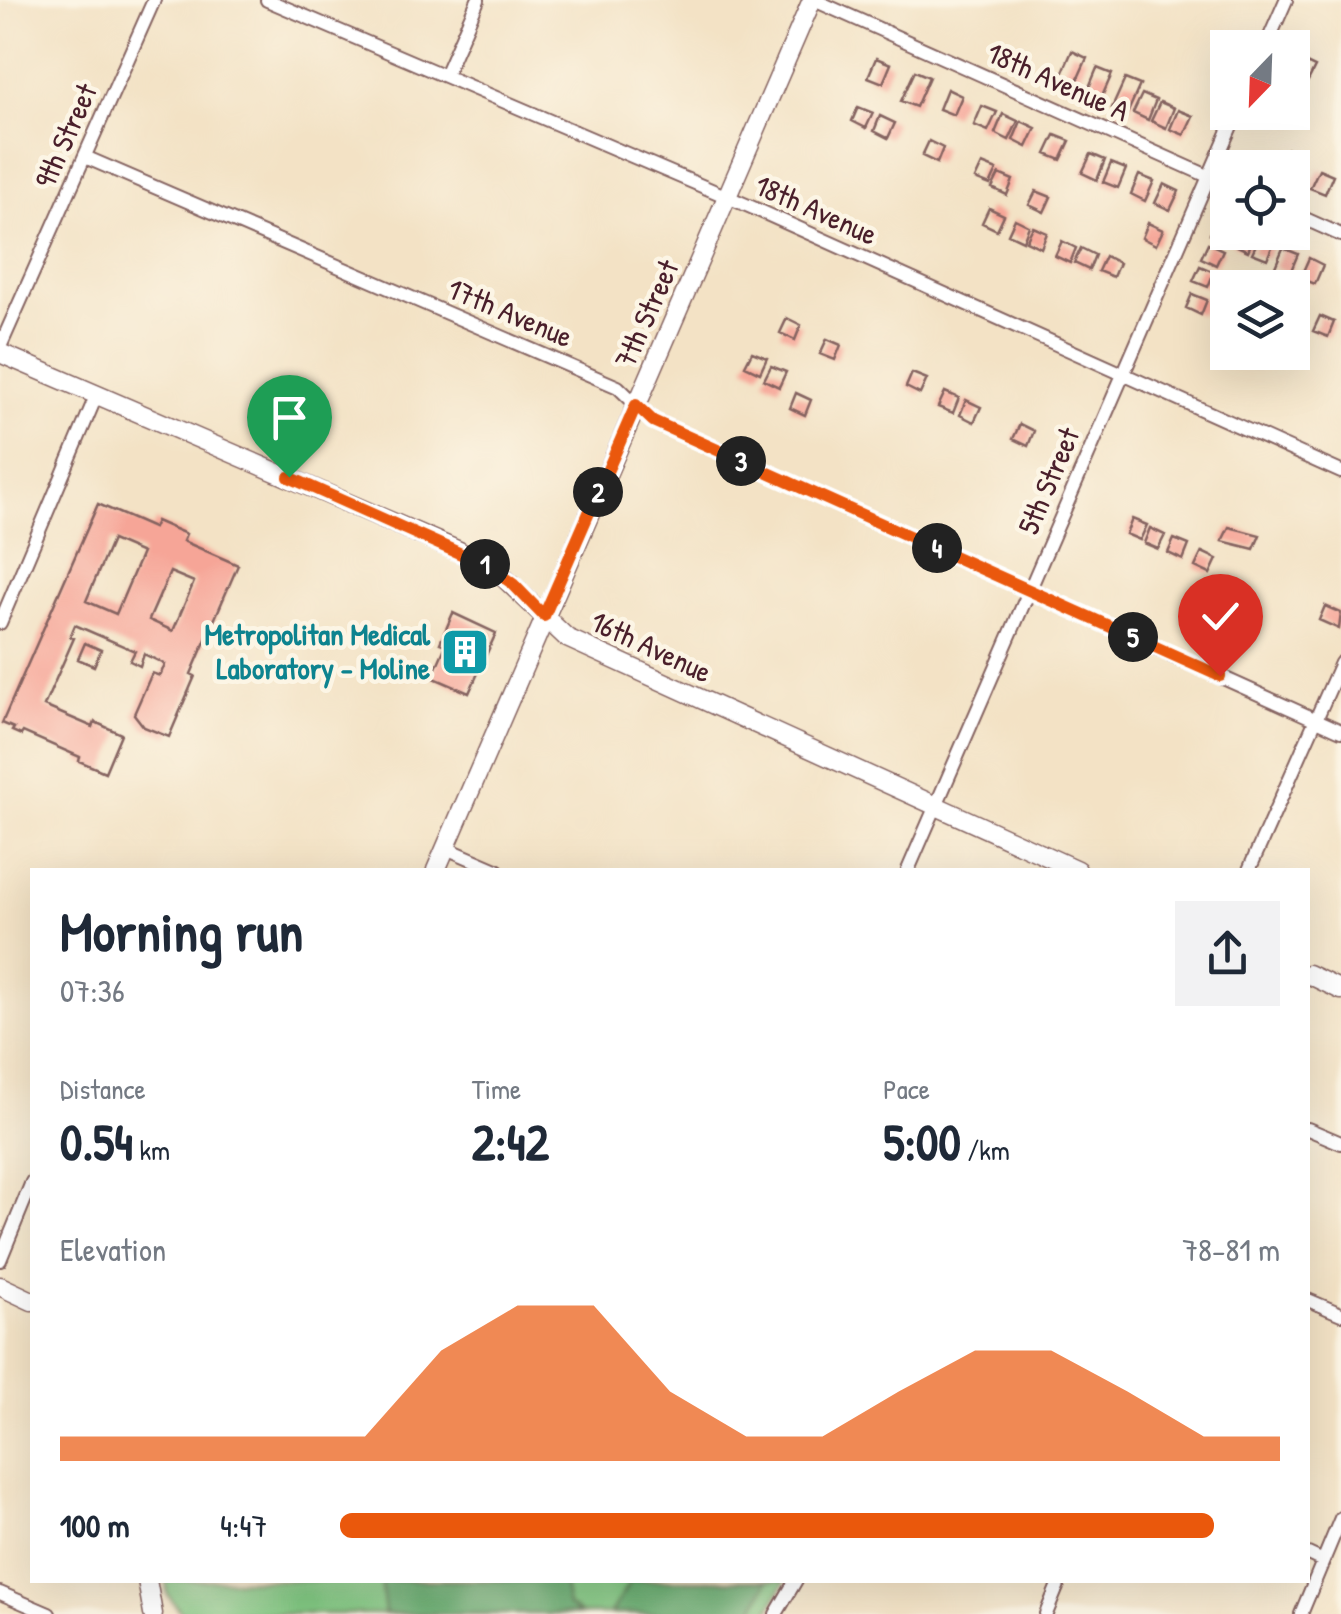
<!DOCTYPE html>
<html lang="en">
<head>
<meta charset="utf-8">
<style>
	:root { --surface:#fff; --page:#f2f2f3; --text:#1f2937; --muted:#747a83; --accent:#ea580c }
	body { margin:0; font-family:"Patrick Hand",sans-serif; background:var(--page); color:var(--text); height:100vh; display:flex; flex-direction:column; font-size:38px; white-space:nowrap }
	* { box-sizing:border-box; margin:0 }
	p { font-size:32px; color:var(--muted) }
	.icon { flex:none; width:55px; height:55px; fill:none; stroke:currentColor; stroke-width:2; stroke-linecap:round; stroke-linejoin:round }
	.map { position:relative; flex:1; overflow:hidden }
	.side { position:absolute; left:30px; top:868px; width:1280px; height:715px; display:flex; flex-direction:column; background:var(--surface); border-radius:0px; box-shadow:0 10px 40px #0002 }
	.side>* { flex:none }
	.needle { width:65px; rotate:203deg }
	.buttons { position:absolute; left:1210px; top:30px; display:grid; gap:20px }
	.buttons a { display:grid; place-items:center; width:100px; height:100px; border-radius:0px; background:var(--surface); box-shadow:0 10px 40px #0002; font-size:50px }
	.pin { position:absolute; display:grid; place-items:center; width:85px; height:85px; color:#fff; margin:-102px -42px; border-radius:50% 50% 50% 0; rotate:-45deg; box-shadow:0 0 10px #0007 }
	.pin .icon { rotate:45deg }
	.km { position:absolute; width:50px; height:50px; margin:-25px; border-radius:50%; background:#222; color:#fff; font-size:28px; line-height:50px; text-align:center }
	.round { display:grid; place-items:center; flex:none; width:105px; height:105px; border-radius:0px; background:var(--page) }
	.overview { display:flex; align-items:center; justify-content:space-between; height:170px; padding:0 30px }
	h1 { font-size:55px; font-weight:700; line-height:75px }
	.metrics { display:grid; grid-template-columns:repeat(3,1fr); gap:15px; height:170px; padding:10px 30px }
	.metrics div { display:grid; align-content:center }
	.metrics b { font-size:50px; font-weight:700 }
	.metrics small { font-size:28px; font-weight:400 }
	.metrics p { font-size:28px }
	.chart { height:280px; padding:20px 30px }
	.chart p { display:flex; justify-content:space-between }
	.chart svg { width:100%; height:180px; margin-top:10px; fill:var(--accent); opacity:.7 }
	ul { padding:0 30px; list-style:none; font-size:32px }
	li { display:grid; grid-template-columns:160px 120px 1fr; align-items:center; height:75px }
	li i { height:25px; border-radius:12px; background:var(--accent) }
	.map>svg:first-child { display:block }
	.green { fill:#80c681; stroke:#657256; stroke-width:2.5 }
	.forest { fill:#68ab6f; stroke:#59654d; stroke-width:2.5 }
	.building { fill:#f6a597; fill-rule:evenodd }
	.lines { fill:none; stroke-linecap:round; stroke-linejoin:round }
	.street-casing { stroke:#856361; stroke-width:16 }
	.secondary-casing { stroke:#856361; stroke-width:21 }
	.street { stroke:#fff; stroke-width:12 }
	.secondary { stroke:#fff; stroke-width:18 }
	.route-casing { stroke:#fff; stroke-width:20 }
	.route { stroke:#ea580c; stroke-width:12 }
	.labels { text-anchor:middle; stroke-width:9; stroke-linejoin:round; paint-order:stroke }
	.street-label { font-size:30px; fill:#4a1f2b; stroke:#fcf5e5 }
	.culture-label { font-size:30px; font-weight:bold; fill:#0d838f; stroke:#fcf5e5; text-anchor:end }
</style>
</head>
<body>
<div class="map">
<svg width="1341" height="1614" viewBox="0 0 1341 1614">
	<rect width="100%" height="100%" fill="#fcf5e5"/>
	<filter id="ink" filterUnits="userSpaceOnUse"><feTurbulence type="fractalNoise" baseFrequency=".01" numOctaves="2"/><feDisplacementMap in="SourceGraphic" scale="20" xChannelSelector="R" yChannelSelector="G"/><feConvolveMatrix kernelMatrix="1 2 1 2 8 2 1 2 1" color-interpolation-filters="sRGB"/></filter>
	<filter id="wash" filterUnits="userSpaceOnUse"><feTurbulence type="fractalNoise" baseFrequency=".0048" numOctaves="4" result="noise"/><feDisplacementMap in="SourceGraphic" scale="40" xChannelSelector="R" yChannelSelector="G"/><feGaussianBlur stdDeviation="2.25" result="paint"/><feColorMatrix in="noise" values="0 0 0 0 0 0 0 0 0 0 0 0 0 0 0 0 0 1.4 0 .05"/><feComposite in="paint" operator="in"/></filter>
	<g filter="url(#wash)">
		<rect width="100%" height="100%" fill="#f3e2c5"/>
		<path class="green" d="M166 1580H786L767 1614H182L167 1594Z"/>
		<path class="forest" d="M381 1580H563L568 1606 581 1614H385Z
			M631 1580H768L751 1614H610Z"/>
		<g id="blocks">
			<path class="building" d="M1072 51 1087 58 1074 87 1059 81Z
				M876 58 891 64 883 83 868 77Z
				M1300 60 1315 67 1308 81 1294 75Z
				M1097 68 1112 74 1099 103 1085 97Z
				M915 71 929 77 916 107 901 101Z
				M1125 79 1140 85 1127 114 1112 108Z
				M947 89 962 96 954 115 939 109Z
				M1142 94 1156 100 1148 120 1133 113Z
				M1160 102 1174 108 1166 128 1151 121Z
				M982 106 997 112 988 131 974 125Z
				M858 107 873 113 866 128 852 121Z
				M1178 110 1193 116 1184 135 1170 129Z
				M1003 114 1018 121 1009 140 995 133Z
				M880 116 895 123 888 138 874 131Z
				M1021 121 1036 128 1027 147 1013 140Z
				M1055 135 1070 141 1061 160 1046 154Z
				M929 141 943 148 937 163 922 156Z
				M1287 149 1303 156 1292 181V168H1279Z
				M1091 154 1105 160 1097 180 1082 173Z
				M1111 163 1126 169 1118 188 1103 182Z
				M982 164 997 170 990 185 975 179Z
				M1319 169 1333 175 1325 194 1310 188Z
				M999 174 1013 180 1007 195 992 188Z
				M1139 175 1154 181 1145 201 1131 194Z
				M1164 184 1179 191 1170 210 1155 203Z
				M1036 191 1051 197 1044 212 1029 205Z
				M989 208 1004 215 997 230 982 223Z
				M1218 215 1228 219 1225 241 1210 234Z
				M1015 219 1029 226 1023 241 1008 234Z
				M1148 223 1163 230 1156 245 1142 238Z
				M1033 227 1047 233 1041 248 1026 241Z
				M1238 232H1256L1248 251 1233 244Z
				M1261 234 1275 240 1267 259 1252 253Z
				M1062 241 1076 248 1070 263 1055 256Z
				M1208 243 1223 250 1216 265 1201 258Z
				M1081 248 1095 255 1089 270 1074 263Z
				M1283 248 1298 254 1290 273 1275 267Z
				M1105 256 1119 263 1113 277 1098 271Z
				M1309 258 1323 265 1315 284 1300 278Z
				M1200 266 1214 272 1208 287 1193 281Z
				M1192 294 1207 300 1201 315 1186 308Z
				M1320 316 1334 322 1328 337 1313 331Z
				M787 318 801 325 795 340 780 333Z
				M827 339 841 345 835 360 820 354Z
				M752 352 767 358 760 373 745 366Z
				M771 366 786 372 779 387 764 380Z
				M912 373 927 379 920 394 906 387Z
				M945 392 959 398 953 413 938 407Z
				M796 393 811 400 805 415 790 408Z
				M966 400 981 407 974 422 960 415Z
				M1020 424 1034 431 1028 446 1013 439Z
				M98 504 153 528 156 521 186 534 183 541 238 565 191 674 195 676 169 737 144 727 134 714 152 673 160 676 165 664 144 654 140 666 130 661 135 651 75 625 70 637 74 638 44 706 93 727 95 722 121 734 105 772 79 761 80 757 23 732 21 735 12 731 14 728 2 723ZM112 540 142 553 116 614 86 601ZM170 572 194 582 173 631 149 620Z
				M1132 519 1147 525 1140 540 1126 534Z
				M1229 527 1260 535 1254 549 1222 541Z
				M1150 528 1165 535 1158 549 1144 543Z
				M1174 539 1189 545 1183 560 1168 553Z
				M1202 552 1217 559 1210 574 1195 567Z
				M1325 606 1341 613 1339 629 1319 620Z
				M453 613 496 633 469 693 432 677 446 645 440 643Z
				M85 643 101 650 94 666 78 659Z"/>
		</g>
	</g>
	<g filter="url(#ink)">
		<use href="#blocks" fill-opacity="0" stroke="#856361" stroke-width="2.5"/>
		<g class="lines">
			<g class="street-casing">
				<path id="street" d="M267 0 751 207 1341 472
					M814 0 1228 185
					M1265 48 1286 0
					M445 75 478 0
					M85 157 618 387 653 421 1341 731
					M1292 213 1341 235
					M0 347 154 0
					M0 623 97 394
					M446 848 497 870
					M908 870 1237 112
					M1249 870 1341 663
					M1308 1129 1341 1143
					M0 1260 32 1182
					M1308 1300 1341 1314
					M1308 1554 1323 1561
					M0 1593 49 1614
					M776 1614 796 1580
					M1046 1614 1060 1580
					M1301 1614 1341 1518"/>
			</g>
			<g class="secondary-casing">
				<path id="secondary" d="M0 353 459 551 502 576 567 638 1077 870
					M436 870 812 0
					M1308 974 1341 990
					M0 1286 32 1301
					M147 1580 153 1614"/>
			</g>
			<use href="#street" class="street"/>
			<use href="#secondary" class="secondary"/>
		</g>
	</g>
	<g class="lines" filter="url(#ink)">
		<g class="route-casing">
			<path id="route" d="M289 477 488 566 513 584 544 616 636 405 653 421 1220 676"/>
		</g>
		<use href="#route" class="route"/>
	</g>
	<defs>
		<g id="building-square" transform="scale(2.5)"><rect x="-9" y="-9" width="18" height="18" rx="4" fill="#0f9aa8" stroke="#fcf5e5"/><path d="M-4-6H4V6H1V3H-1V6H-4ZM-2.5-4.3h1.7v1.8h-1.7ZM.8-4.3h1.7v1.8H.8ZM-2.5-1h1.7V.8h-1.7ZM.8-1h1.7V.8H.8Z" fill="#fff"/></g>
	</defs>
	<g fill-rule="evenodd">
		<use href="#building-square" x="465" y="652"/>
	</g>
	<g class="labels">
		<g class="street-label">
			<text transform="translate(1058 82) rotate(24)" y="10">18th Avenue A</text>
			<text transform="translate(66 136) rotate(-66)" y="10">9th Street</text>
			<text transform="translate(816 210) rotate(24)" y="10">18th Avenue</text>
			<text transform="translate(510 313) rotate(23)" y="10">17th Avenue</text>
			<text transform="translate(647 314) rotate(-66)" y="10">7th Street</text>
			<text transform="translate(1049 481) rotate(-67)" y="10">5th Street</text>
			<text transform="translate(651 647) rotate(25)" y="10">16th Avenue</text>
		</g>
		<g class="culture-label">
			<text x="430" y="645">Metropolitan Medical<tspan x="430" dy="34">Laboratory - Moline</tspan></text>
		</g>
	</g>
</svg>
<div class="buttons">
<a><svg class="needle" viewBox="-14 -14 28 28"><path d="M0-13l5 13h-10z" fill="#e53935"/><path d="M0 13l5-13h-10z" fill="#747a83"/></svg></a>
<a><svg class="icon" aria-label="locate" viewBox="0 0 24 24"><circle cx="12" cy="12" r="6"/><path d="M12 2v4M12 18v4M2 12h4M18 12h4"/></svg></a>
<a><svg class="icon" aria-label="layers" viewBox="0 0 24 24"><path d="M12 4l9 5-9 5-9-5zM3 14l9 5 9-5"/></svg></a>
</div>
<div class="pin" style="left:289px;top:477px;background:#1e9e55"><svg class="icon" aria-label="arrive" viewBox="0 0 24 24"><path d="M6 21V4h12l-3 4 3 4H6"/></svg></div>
<div class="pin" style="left:1220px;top:676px;background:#d93025"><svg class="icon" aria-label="check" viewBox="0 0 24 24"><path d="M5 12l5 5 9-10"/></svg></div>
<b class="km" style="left:485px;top:564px">1</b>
<b class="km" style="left:598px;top:492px">2</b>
<b class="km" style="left:741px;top:461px">3</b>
<b class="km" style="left:937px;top:548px">4</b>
<b class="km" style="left:1133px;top:637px">5</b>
<section class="side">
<div class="overview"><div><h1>Morning run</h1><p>07:36</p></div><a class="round"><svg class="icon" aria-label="share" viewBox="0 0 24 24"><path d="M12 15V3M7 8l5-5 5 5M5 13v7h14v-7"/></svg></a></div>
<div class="metrics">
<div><p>Distance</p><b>0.54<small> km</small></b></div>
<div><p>Time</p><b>2:42</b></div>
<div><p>Pace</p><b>5:00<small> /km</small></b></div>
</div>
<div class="chart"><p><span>Elevation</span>78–81 m</p>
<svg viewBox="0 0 160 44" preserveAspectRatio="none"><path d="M0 44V38L10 38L20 38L30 38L40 38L50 17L60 6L70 6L80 27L90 38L100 38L110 27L120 17L130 17L140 27L150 38L160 38V44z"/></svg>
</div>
<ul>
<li><b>100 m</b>4:47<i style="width:93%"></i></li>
</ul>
</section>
</div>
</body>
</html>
